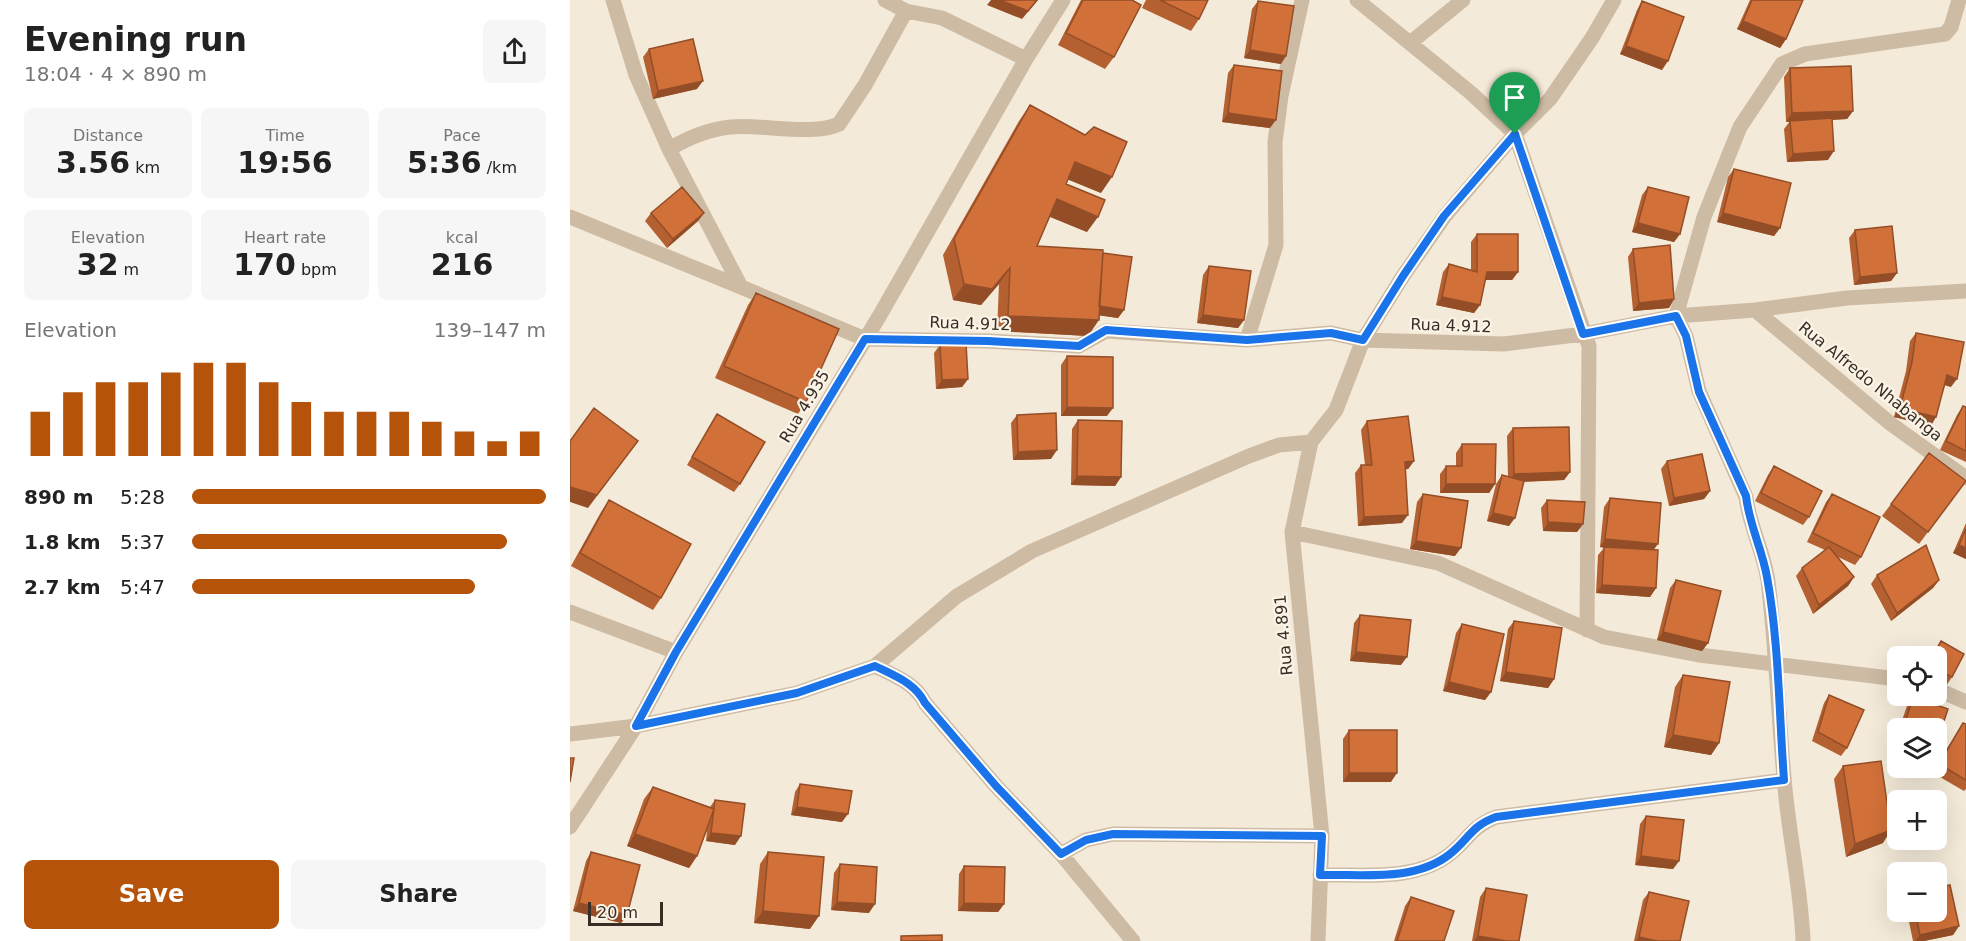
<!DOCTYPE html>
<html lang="en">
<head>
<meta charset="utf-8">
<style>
	:root { --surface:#fff; --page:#f6f6f6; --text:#222; --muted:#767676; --accent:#b45309 }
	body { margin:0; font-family:"DejaVu Sans",sans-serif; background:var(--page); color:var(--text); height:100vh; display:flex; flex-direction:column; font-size:22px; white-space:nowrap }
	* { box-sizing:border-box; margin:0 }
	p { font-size:20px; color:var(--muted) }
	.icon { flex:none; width:33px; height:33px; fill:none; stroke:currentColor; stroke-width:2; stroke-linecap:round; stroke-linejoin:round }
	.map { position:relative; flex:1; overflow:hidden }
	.details { display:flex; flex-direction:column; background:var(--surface); width:570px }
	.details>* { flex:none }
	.tools { position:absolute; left:1317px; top:646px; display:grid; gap:12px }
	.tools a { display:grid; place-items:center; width:60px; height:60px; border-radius:9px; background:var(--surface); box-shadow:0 6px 24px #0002; font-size:30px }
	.scale { position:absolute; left:18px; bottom:15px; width:75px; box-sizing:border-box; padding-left:6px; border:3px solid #372e26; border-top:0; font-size:16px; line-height:21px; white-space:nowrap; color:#372e26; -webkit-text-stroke:4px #fbf4e6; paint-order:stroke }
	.pin { position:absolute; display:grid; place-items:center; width:51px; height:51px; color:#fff; margin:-62px -26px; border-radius:50% 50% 50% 0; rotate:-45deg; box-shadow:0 0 6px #0007 }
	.pin .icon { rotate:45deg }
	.round { display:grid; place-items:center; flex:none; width:63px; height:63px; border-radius:9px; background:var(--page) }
	.head { display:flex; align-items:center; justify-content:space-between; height:102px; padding:0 24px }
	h1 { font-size:33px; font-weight:600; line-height:45px }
	.stats { display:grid; grid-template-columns:repeat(3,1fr); gap:9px; height:102px; padding:6px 24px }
	.stats div { display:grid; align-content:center; border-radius:9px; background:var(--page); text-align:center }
	.stats b { font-size:30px; font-weight:600 }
	.stats small { font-size:16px; font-weight:400 }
	.stats p { font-size:16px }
	.chart { height:168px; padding:12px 24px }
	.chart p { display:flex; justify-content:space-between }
	.chart svg { width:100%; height:108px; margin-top:6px; stroke:var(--accent); stroke-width:6 }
	.action { display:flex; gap:12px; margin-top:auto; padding:12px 24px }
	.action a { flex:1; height:69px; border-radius:9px; background:var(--accent); color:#fff; font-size:24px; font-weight:600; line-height:69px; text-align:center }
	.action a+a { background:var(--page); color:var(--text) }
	ul { padding:0 24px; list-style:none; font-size:20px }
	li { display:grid; grid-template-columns:96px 72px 1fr; align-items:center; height:45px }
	li i { height:15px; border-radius:8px; background:var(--accent) }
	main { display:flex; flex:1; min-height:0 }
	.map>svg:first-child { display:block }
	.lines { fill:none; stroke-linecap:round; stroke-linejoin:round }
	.street { stroke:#cdbba4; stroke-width:15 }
	.wall { fill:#b56031 }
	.shaded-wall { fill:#934e28 }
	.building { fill:#d27039; stroke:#934e28; stroke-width:1.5 }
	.route-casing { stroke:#fff; stroke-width:12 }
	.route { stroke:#1a73e8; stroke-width:8 }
	.labels { text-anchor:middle; stroke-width:4.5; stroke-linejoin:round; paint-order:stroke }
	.street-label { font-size:16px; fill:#372e26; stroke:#fbf4e6 }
</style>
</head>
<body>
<main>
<section class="details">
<div class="head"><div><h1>Evening run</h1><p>18:04 · 4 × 890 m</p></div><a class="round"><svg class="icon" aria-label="share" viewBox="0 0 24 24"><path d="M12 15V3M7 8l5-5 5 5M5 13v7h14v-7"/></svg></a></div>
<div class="stats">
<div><p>Distance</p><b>3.56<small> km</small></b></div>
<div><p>Time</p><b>19:56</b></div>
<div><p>Pace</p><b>5:36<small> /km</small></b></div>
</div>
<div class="stats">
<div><p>Elevation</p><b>32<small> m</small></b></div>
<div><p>Heart rate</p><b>170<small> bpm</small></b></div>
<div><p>kcal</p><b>216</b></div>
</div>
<div class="chart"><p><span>Elevation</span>139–147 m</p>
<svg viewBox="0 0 160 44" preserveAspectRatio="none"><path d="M5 44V26M15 44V18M25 44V14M35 44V14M45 44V10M55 44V6M65 44V6M75 44V14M85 44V22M95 44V26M105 44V26M115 44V26M125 44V30M135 44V34M145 44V38M155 44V34"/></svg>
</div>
<ul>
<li><b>890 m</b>5:28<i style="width:100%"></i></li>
<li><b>1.8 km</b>5:37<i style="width:89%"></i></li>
<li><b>2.7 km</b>5:47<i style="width:80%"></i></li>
</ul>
<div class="action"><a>Save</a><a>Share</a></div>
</section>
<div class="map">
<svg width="1396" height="941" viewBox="0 0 1396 941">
	<rect width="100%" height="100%" fill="#f4ead9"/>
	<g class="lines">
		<path class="street" d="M43 0 66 75 99 149 171 287 295 339 418 341 509 346 536 331 677 340 761 333 793 340 934 344 1013 334 1106 316 1185 310 1277 298 1396 291
			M315 0 336 11 372 18 456 59
			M787 0 901 93 945 134 1019 346 1017 630
			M840 43 893 0
			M99 149C118 138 138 129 161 127 189 124 246 136 269 124L295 85 336 11
			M0 217 171 287
			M1185 310 1321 424 1396 478
			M677 340 706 245 705 142 711 96 732 0
			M722 532 868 563 1034 637 1129 655 1328 679
			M0 612 106 652
			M305 666C325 676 345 683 355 703L426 786 491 854 563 941
			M1366 689 1396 702
			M0 734 66 726 227 693 305 666 387 596 462 551 679 456 709 445 741 442
			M0 827 66 726 106 652 310 315 456 59 493 0
			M491 854 516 840 543 834 752 836
			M750 875C793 874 845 882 880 854 899 839 901 827 926 817L1214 780
			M748 941 752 836 722 532 741 442 766 410 793 340 833 276 875 216 945 134 980 99 1022 38 1044 0
			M1233 941C1231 886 1218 832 1214 777 1208 712 1206 646 1198 581 1194 552 1179 525 1176 497L1129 391 1116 336 1106 316 1134 217 1170 127 1212 64 1235 54 1375 34 1381 27 1389 0"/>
	</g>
	<path class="wall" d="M511 0H562L544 57 535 69 488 45Z
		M576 0H638L629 19 621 31 572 8Z
		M1180 0H1233L1216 39 1210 48 1167 29Z
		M688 1 711 64 674 58 682 9Z
		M1072 1 1092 70 1050 54 1067 10Z
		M79 49 127 89 83 99 73 57Z
		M664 65 700 128 652 122 658 73Z
		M1220 68 1283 111 1277 119 1262 120 1258 160 1217 162 1214 129 1220 121 1216 122 1214 77Z
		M460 105 531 193 498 179 496 184 517 232 480 217 467 246 533 253 554 310 548 318 529 315 518 336 427 331 429 284 411 305 383 300 373 255 449 121Z
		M1164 169 1210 228 1204 236 1147 222 1158 177Z
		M1078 187 1110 234 1104 242 1062 232 1072 195Z
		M81 213H134L128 221 97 248 75 221Z
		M1285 230 1327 273 1321 281 1284 285 1279 238Z
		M907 234 948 272 942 280H915L910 305 904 313 866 305 873 272 879 264 901 270V242Z
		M1063 249 1104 299 1099 308 1063 311 1058 257Z
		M639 266 674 320 668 328 627 323 633 275Z
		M186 293 236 402 228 414 145 378 178 305Z
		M1346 333 1381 387 1375 385 1361 426 1324 417 1336 371 1340 341Z
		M370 345 398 379 392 387 366 389 364 353Z
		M497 356 537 416H491V365Z
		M1393 406 1396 407V462L1370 450 1387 415Z
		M147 414 170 484 164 492 117 465Z
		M447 415 481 459 443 460 441 423Z
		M508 420 551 477 545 486 501 485 502 429Z
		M797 421 844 461 838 469H836L832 523 788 526 785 473 791 465H795L791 430Z
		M943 428 1000 472 994 480 954 482 939 526 917 521 926 484 932 475 938 477 937 436Z
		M892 444 925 484 919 493H870V474L876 466H886V453Z
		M1097 461 1140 491 1134 499 1099 506 1091 469Z
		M1204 466 1239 517 1233 525 1185 501 1198 475Z
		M1396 481 1349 544 1312 516 1321 504Z
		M853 494 885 556 840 549 847 502Z
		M1262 494 1291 557 1285 565 1268 557 1284 577 1278 586 1243 614 1226 576 1232 568 1255 550 1237 542 1256 502Z
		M1040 498 1084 550 1086 588 1080 597 1026 593 1028 555 1034 548 1030 547 1034 507Z
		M39 500 91 598 83 610 1 566 31 512Z
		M977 500 1013 524 1007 532 973 531 971 508Z
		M1396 523V559L1383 553Z
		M1307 575 1369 580 1363 588 1321 621 1301 584Z
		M1106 580 1138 643 1132 651 1087 640 1100 588Z
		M790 615 831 665 780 661 784 623Z
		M944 621 984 679 978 688 930 681 938 629Z
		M892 624 921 692 915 700 873 691 886 633Z
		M1371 641 1382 677 1376 686 1366 681V657H1361Z
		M1113 675 1149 743 1141 755 1094 747 1105 687Z
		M1259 695 1277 748 1271 756 1242 741 1254 703Z
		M1343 697 1366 729H1329L1337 706Z
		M1393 723 1396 724V789L1394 791 1363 773 1365 768H1366V766Z
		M779 730 821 782H773V739Z
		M1328 735V752L1323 750Z
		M1273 766 1313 843 1276 857 1264 779Z
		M230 784 272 822 221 815 225 792Z
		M83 787 140 807 145 800 165 845 136 841 137 830 127 856 119 868 57 846 74 799Z
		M1076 816 1109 861 1103 869 1065 865 1070 824Z
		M21 852 57 915 51 923 3 911 16 861Z
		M198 852 240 929 184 923 190 864Z
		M270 864 299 913 261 910 264 873Z
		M394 866 434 904 428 912 388 911 389 874Z
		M916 888 949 941H902L910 897Z
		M1079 892 1110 941H1064L1073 900Z
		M841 897 874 941H824L835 906Z
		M1337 912H1366L1389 926 1383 935 1354 941H1343Z"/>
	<path class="shaded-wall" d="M421 0H468L452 19 417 5Z
		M1173 21 1216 39 1210 48 1167 29Z
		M1056 46 1098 61 1092 70 1050 54Z
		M680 50 716 56 711 64 674 58Z
		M133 81 127 89 83 99 88 91Z
		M1283 111 1277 119 1216 122 1222 113Z
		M658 113 706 120 700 128 652 122Z
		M1264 151 1258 160 1217 162 1223 154Z
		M505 162 542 177 531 193 494 178Z
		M487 199 528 217 517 232 476 215Z
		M134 213 128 221 97 248 103 239Z
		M1153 213 1210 228 1204 236 1147 222Z
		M1068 223 1110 234 1104 242 1062 232Z
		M440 268 429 284 411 305 383 300 394 284Z
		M917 272H948L942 280H911Z
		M1327 273 1321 281 1284 285 1290 277Z
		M872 297 910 305 904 313 866 305Z
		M1104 299 1099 308 1063 311 1069 303Z
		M525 305 554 310 548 318 519 314Z
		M633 315 674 320 668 328 627 323Z
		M438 316 529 320 518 336 427 331Z
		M1377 375 1387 379 1381 387 1371 384Z
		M398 379 392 387 366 389 372 380Z
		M497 407 543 408 537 416H491Z
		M1330 408 1366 417 1361 426 1324 417Z
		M68 441 18 508 0 502V487Z
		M487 450 481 459 443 460 448 452Z
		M844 461 838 469 829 470 835 462Z
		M1000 472 994 480 938 482 944 474Z
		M507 476 551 477 545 486 501 485Z
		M876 484H925L919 493H870Z
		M1140 491 1134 499 1099 506 1104 498Z
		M923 513 945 518 939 526 917 521Z
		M838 515 832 523 788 526 794 517Z
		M978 522 1013 524 1007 532 973 531Z
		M1035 539 1088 544 1082 552 1030 547Z
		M846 541 891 548 885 556 840 549Z
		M1389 545 1396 548V559L1383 553Z
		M1284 577 1278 586 1243 614 1249 605Z
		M1369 580 1363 588 1321 621 1327 613Z
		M1032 585 1086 588 1080 597 1026 593Z
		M1093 632 1138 643 1132 651 1087 640Z
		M786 652 837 657 831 665 780 661Z
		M936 672 984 679 978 688 930 681Z
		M879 682 921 692 915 700 873 691Z
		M1103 735 1149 743 1141 755 1094 747Z
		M1328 743V752L1323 750Z
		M779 773H827L821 782H773Z
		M227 807 278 814 272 822 221 815Z
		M1321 830 1313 843 1276 857 1285 844Z
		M141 833 171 836 165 845 136 841Z
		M65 834 127 856 119 868 57 846Z
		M1071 856 1109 861 1103 869 1065 865Z
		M267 902 305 904 299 913 261 910Z
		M9 903 57 915 51 923 3 911Z
		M394 903 434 904 428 912 388 911Z
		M193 911 249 916 240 929 184 923Z
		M1389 926 1383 935 1354 941H1345L1350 935Z
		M908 936 937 941H904Z
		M1069 937 1087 941H1066Z"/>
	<path class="building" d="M430 0H467L458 11Z
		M513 0H562L571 5 544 57 496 33Z
		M590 0H638L629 19Z
		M1182 0H1233L1216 39 1173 21Z
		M688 1 724 6 716 56 680 50Z
		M1072 1 1114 17 1098 61 1056 46Z
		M123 39 133 81 88 91 79 49Z
		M664 65 712 71 706 120 658 113Z
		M1281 66 1283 111 1222 113 1220 68Z
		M460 105 515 135 524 127 557 142 542 177 505 162 496 184 535 200 528 217 487 199 467 246 533 250 529 320 438 316 440 268 422 289 394 284 384 239Z
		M1262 118 1264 151 1223 154 1220 121Z
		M1164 169 1221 183 1210 228 1153 213Z
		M112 187 134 213 103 239 81 213Z
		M1078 187 1119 197 1110 234 1068 223Z
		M1322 226 1327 273 1290 277 1285 230Z
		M907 234H948V272H917L910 305 872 297 879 264 907 272Z
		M1100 245 1104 299 1069 303 1063 249Z
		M533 253 562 257 554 310 529 306Z
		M639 266 681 271 674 320 633 315Z
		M186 293 269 329 236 402 154 366Z
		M1346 333 1394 342 1387 379 1377 375 1366 417 1330 408 1342 362Z
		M396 343 398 379 372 380 370 345Z
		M497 356 543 357V408L497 407Z
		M1393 406 1396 407V451L1376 441Z
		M24 408 68 441 27 495 0 487V441Z
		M486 413 487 450 448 452 447 415Z
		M147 414 195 442 170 484 122 457Z
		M838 416 844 461 835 462 838 515 794 517 791 465H802L797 421Z
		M508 420 552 421 551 477 507 476Z
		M999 427 1000 472 944 474 943 428Z
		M892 444H926L925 484H876V466H892Z
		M1359 453 1396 481 1358 532 1321 504Z
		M1132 454 1140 491 1104 498 1097 461Z
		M1204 466 1252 491 1239 517 1191 493Z
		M932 475 954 481 945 518 923 513Z
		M853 494 898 501 891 548 846 541Z
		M1262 494 1310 517 1291 557 1243 533Z
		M1040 498 1091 503 1088 544 1035 539Z
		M39 500 121 544 91 598 10 553Z
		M977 500 1015 502 1013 524 978 522Z
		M1396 529V548L1389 545Z
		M1356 545 1369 580 1327 613 1307 575Z
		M1034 547 1088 550 1086 588 1032 585Z
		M1259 547 1284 577 1249 605 1232 568Z
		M1106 580 1151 591 1138 643 1093 632Z
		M790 615 841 620 837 657 786 652Z
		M944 621 992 628 984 679 936 672Z
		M892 624 934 634 921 692 879 682Z
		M1371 641 1394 654 1382 677 1366 669V657H1362Z
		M1113 675 1160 682 1149 743 1103 735Z
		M1259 695 1294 710 1277 748 1248 732Z
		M1343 697 1378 709 1366 745V729H1333Z
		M1393 723 1396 724V780L1369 764Z
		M779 730H827V773H779Z
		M0 758H4L0 782Z
		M1311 761 1321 830 1285 844 1273 766Z
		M230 784 282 791 278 814 227 807Z
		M83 787 144 809 127 856 65 834Z
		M145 800 175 804 171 836 141 833Z
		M1076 816 1114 820 1109 861 1071 856Z
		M21 852 70 865 57 915 9 903Z
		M198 852 254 857 249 916 193 911Z
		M270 864 307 867 305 904 267 902Z
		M394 866 435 867 434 904 394 903Z
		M1380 885 1389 926 1350 935 1345 912H1366V888Z
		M916 888 957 895 949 941H937L908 936Z
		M1079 892 1119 901 1110 941H1087L1069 937Z
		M841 897 884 911 874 941H827Z
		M372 935V941H331V936Z"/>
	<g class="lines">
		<g class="route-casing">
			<path id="route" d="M945 134 1013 334 1106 316 1116 336 1129 392 1176 496C1179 524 1192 549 1197 577 1209 643 1209 713 1214 780L926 817C901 826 899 839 880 854 845 882 793 874 750 875L752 836 543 834 516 840 491 854 426 786 355 703C345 683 325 676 305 666L227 693 66 726 106 652 295 339 418 341 509 346 536 330 677 340 761 333 793 340 833 276 874 216Z"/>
		</g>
		<use href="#route" class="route"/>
	</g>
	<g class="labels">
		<g class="street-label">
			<text transform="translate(400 323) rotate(2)" y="6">Rua 4.912</text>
			<text transform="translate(881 325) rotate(2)" y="6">Rua 4.912</text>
			<text transform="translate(1301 381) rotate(39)" y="6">Rua Alfredo Nhabanga</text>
			<text transform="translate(234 406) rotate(-59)" y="6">Rua 4.935</text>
			<text transform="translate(713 635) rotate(-95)" y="6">Rua 4.891</text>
		</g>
	</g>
</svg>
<div class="tools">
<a><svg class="icon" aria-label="locate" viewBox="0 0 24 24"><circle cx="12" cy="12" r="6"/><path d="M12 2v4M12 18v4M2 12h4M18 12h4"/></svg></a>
<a><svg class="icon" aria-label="layers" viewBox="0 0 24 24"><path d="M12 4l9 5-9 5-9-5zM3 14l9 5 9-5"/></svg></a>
<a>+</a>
<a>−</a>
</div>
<div class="scale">20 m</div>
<div class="pin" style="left:945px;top:134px;background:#1e9e55"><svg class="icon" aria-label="arrive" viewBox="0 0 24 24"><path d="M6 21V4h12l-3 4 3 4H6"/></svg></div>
</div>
</main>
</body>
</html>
